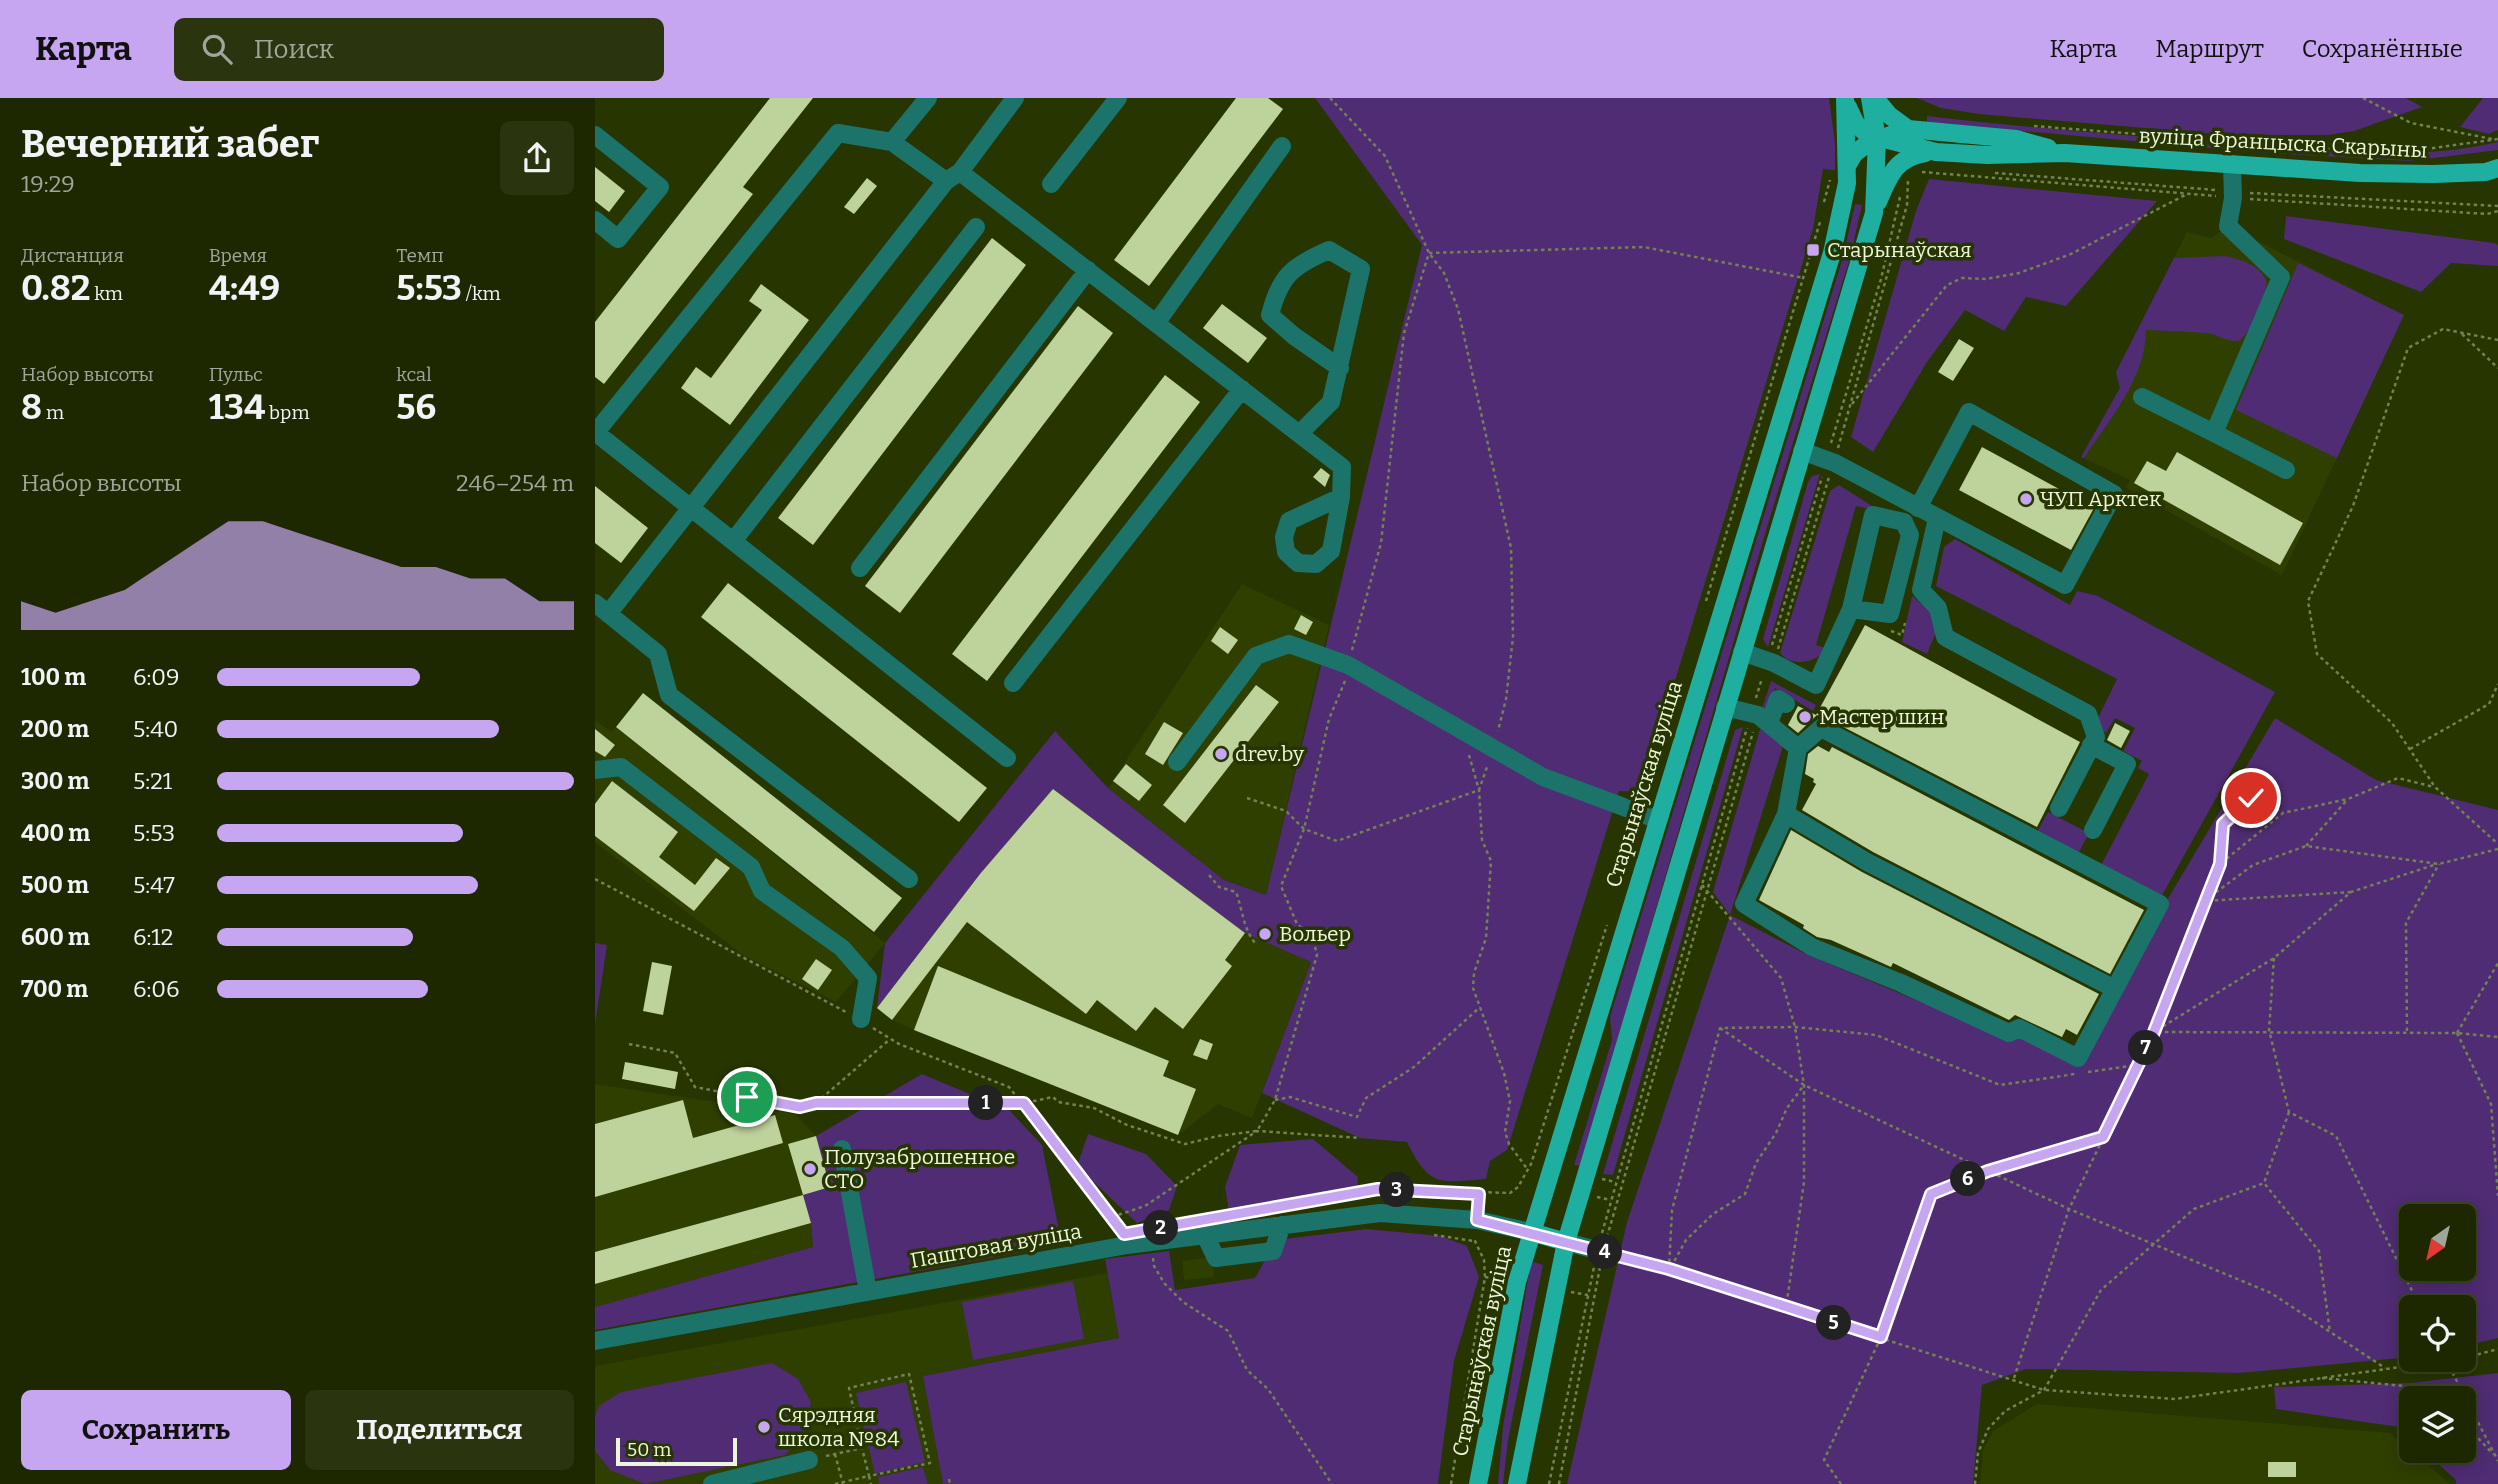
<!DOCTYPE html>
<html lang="ru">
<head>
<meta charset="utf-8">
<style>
	:root { --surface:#1d2800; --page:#2a340f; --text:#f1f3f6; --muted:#a0a699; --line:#3b4422; --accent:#c6a6f0 }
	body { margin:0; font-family:Bitter,serif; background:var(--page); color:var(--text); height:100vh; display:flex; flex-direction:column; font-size:26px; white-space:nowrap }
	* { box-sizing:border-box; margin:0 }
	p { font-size:23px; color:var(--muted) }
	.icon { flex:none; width:38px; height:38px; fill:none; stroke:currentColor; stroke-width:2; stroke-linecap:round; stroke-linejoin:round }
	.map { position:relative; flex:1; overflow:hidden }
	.side { display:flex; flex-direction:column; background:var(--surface); width:595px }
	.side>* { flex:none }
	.needle { width:46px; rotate:214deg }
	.fabs { position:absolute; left:1804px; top:1106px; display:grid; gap:14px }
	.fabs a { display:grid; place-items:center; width:77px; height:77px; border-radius:10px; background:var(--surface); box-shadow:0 4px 18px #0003,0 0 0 2px var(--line); font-size:35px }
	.scale { position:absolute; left:21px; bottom:18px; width:121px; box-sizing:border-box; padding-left:7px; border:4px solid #ebf6da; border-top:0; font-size:19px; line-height:24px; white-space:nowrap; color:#ebf6da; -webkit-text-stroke:5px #273500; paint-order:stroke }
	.pin { position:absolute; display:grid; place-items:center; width:60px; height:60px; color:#fff; margin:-30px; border:4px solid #fff; border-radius:50%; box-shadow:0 2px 7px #0007 }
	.km { position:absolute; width:35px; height:35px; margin:-18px; border-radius:50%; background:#222; color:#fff; font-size:19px; line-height:35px; text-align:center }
	.round { display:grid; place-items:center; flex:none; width:74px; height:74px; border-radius:10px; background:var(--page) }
	.overview { display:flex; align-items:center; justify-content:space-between; height:119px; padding:0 21px }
	h1 { font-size:38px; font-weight:700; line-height:52px }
	.metrics { display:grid; grid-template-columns:repeat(3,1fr); gap:10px; height:119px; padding:7px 21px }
	.metrics div { display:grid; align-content:center }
	.metrics b { font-size:35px; font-weight:700 }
	.metrics small { font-size:19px; font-weight:400 }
	.metrics p { font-size:19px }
	.chart { height:196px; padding:14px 21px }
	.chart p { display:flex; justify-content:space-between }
	.chart svg { width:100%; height:126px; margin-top:7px; fill:var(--accent); opacity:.7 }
	.cta { display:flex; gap:14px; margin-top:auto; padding:14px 21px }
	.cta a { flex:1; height:80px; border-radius:10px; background:var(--accent); color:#111; font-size:28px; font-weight:700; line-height:80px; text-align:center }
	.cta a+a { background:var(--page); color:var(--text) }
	ul { padding:0 21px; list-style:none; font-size:23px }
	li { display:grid; grid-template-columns:112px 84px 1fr; align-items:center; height:52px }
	li i { height:18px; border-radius:9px; background:var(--accent) }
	header { display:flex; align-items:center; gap:42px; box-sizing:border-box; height:98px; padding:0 35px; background:var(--accent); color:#111 }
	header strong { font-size:33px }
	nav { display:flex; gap:38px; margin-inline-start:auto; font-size:24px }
	.search { width:490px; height:63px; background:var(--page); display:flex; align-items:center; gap:18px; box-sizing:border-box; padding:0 24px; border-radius:10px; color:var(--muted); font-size:26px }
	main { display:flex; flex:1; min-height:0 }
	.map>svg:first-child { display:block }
	.built { fill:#2f3f00 }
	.green { fill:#4f2c73; fill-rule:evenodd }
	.building { fill:#bed29b }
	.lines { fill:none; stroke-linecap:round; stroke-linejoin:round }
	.path { stroke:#748155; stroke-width:2.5; stroke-dasharray:3.5 3.5; stroke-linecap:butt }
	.minor { stroke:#1b736a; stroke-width:18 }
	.major { stroke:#1fafa0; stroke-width:18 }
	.route-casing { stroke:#fff; stroke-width:14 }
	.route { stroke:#c6a6f0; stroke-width:9 }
	.poi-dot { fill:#c6a6f0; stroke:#273500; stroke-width:2.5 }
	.labels { text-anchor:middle; stroke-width:7; stroke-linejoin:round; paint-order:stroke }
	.street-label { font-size:21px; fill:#ebf6da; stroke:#273500 }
	.poi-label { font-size:21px; fill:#ebf6da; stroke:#273500; text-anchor:start }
</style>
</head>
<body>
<header>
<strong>Карта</strong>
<div class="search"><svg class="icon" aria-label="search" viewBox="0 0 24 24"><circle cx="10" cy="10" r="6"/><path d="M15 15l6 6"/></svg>Поиск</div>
<nav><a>Карта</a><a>Маршрут</a><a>Сохранённые</a></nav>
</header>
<main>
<section class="side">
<div class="overview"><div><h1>Вечерний забег</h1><p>19:29</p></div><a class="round"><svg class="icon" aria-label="share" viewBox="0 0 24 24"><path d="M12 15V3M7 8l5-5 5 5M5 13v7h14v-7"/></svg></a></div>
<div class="metrics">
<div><p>Дистанция</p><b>0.82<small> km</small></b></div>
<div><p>Время</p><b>4:49</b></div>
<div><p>Темп</p><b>5:53<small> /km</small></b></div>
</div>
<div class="metrics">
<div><p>Набор высоты</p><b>8<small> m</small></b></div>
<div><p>Пульс</p><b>134<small> bpm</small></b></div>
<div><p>kcal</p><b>56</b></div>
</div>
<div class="chart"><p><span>Набор высоты</span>246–254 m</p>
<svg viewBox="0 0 160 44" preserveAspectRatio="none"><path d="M0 44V34L10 38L20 34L30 30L40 22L50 14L60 6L70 6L80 10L90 14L100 18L110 22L120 22L130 26L140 26L150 34L160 34V44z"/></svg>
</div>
<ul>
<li><b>100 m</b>6:09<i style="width:57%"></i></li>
<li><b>200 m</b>5:40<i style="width:79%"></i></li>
<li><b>300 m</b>5:21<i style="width:100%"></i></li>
<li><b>400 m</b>5:53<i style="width:69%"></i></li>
<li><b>500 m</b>5:47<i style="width:73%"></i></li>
<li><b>600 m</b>6:12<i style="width:55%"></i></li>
<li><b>700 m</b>6:06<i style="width:59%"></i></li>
</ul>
<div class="cta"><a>Сохранить</a><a>Поделиться</a></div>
</section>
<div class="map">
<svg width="1903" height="1386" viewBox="0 0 1903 1386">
	<rect width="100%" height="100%" fill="#273500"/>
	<path class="built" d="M1633 128 1809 217 1687 477 1531 390 1535 382 1486 359 1525 290 1521 274 1592 134 1616 140Z
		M647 486 734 527 671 797 629 782 513 690Z
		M0 622 16 634 21 629 290 845 241 904 148 857 0 744Z
		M458 691 651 833 716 864 657 1020 623 1006 583 1037 319 932 297 922 282 910 385 776Z
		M0 986 200 1016 221 1038 235 1089 208 1097 216 1125 218 1149 0 1209Z
		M617 1159 619 1179 589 1182 587 1163Z
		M512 1175 524 1240 328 1278 348 1386H0V1268Z
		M1442 1306 1795 1335 1855 1386H1385L1388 1352 1398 1333Z"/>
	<path class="green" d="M720 0H1234L1240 45V72L1228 71 1218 131 1050 681 1045 694 1024 693 912 1052 895 1063 891 1081C844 1085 834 1089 812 1044L765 1040 667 995 716 864 650 835 458 691 385 776 282 910 290 845 460 633 513 690 629 782 671 797 827 147Z
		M1322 0H1811L1827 9 1759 33 1733 37H1633L1384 16 1346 10Z
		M1888 0H1903V32L1894 36 1865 29Z
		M1332 18C1434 30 1536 38 1639 46 1726 52 1816 64 1903 44V52L1815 63 1657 54 1332 24Z
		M1334 81 1562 103 1471 208 1431 199 1409 233 1370 212 1332 264 1278 354 1256 339 1321 113Z
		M1260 106 1267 107 1255 160 1172 429 986 1068 979 1067 1017 942 1015 919 1248 159Z
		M1691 118 1899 145 1903 147V168L1856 165 1826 194 1689 141Z
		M1630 158C1645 162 1663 165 1671 182 1675 192 1654 240 1643 243 1633 244 1625 238 1616 236 1595 233 1572 233 1551 232 1551 280 1514 322 1489 360L1486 359 1525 290 1521 274 1579 160Z
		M1703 165 1809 217 1742 360 1641 312Z
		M1225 376 1173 549 1168 541 1213 384 1217 378Z
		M1244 387 1277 408 1274 411 1261 408 1221 547 1234 551C1221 563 1198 571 1185 555L1235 393Z
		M1360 441 1475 507 1482 493 1503 498 1680 594 1565 801 1505 769 1554 676 1543 670 1547 663 1528 653 1540 630 1520 620 1511 635 1507 632 1503 620 1522 581 1341 488 1349 449Z
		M1317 498 1339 516 1341 534 1332 556 1307 544Z
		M1176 583 1221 607 1218 613 1180 590 1172 615 1167 611Z
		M1680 620 1781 682 1903 712V1240L1869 1248V1209H1816V1259L1644 1275 1431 1271 1387 1287 1378 1386H972L1032 1124 1135 817 1118 794 1165 631 1189 645 1135 817 1211 856 1419 943 1424 937 1483 967 1571 804ZM1816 1118H1869V1171H1816Z
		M1148 629 1018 1077 1008 1076 1140 632Z
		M1453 714 1494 735 1483 756 1442 734Z
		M0 845 12 847 0 926Z
		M327 976 415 1013 447 1047 467 1147 0 1232V1209L218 1149 216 1125 208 1097 235 1089 221 1038Z
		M493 1036 551 1056 582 1088 574 1112 542 1125 482 1068Z
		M718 1041 763 1079 762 1095 635 1119 630 1089 645 1047Z
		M772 1131 845 1138 872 1148 884 1179 859 1263 843 1386H348L328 1278 524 1240 510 1161 574 1153 580 1192 660 1180 681 1142Z
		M936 1163 948 1167 913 1342 908 1386H903L908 1329Z
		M478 1183 489 1241 378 1262 367 1204Z
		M177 1265 203 1281 216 1304 212 1330 190 1357 50 1386 15 1372 0 1353V1319L4 1308 26 1294Z
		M1903 1275V1386H1861V1382L1829 1353H1869V1300H1816V1341L1804 1329 1681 1311 1679 1289 1815 1285Z
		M311 1284 330 1364 280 1376 261 1295Z
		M328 1369 333 1386H284L283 1379Z"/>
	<path class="building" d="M175 0H218L148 89 158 96 9 286 0 279V224Z
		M641 0H673L688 11 554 188 519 162Z
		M0 69 30 93 14 114 0 103Z
		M272 80 282 88 259 116 249 109Z
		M397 140 431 167 218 447 183 420Z
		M166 186 214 222 135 327 86 290 101 269 116 280 167 212 154 203Z
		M627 206 672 240 653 265 608 230Z
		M483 208 518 235 305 515 270 488Z
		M1364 241 1379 250 1358 283 1343 274Z
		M570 277 605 304 392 583 357 556Z
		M1387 349 1499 410 1476 452 1364 392Z
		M1582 354 1708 425 1685 467 1539 385 1552 363 1571 373Z
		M726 370 735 377 730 389 718 379Z
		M0 388 53 430 26 465 0 445Z
		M133 485 392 690 364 724 106 519Z
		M706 517 718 524 711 537 699 531Z
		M1270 527 1485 644 1442 729 1231 620 1222 617 1203 635 1193 627 1203 608 1221 617Z
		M625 529 643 542 633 556 616 543Z
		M661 587 684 604 590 725 568 707Z
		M48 595 307 800 279 834 21 629Z
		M569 624 588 635 568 667 550 656Z
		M1520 625 1535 633 1526 650 1512 642Z
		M0 631 20 647 10 659 0 653Z
		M1223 648 1234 654 1237 649 1549 812 1515 876 1278 754 1207 712 1221 686 1218 684 1219 681 1210 676 1213 656Z
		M531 666 557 687 544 703 518 683Z
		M17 683 83 734 64 759 100 787 121 760 135 770 99 813 0 738V706Z
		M458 691 650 835 630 862 637 868 588 931 560 909 541 933 502 902 491 916 372 824 297 922 282 910 385 776Z
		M1196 732 1267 774 1504 896 1482 937 1471 931 1467 939 1420 917 1414 922 1298 865 1296 869 1236 842 1222 839 1208 830 1209 827 1164 802Z
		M221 861 237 872 223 892 207 881Z
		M57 864 77 868 68 917 48 913Z
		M343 868 574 963 568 978 601 991 583 1037 319 932Z
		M605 941 618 946 612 962 598 957Z
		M30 964 83 974 80 991 27 981Z
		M88 1002 98 1040 180 1017 188 1045 0 1099V1026Z
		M221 1038 235 1089 208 1097 193 1046Z
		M208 1097 216 1125 0 1186V1154Z
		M1673 1364H1701V1379H1673Z"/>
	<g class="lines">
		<path class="path" d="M735 0 790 58 834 155 849 175 863 211 916 450 918 539 911 601 903 633
			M1768 0 1816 25 1897 41
			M1439 28 1747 52H1824L1903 41
			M1327 74 1621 98
			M1400 75 1621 92
			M1655 95 1903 108
			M1655 101 1892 116 1903 113
			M1229 104 1235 82
			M834 155 1049 149 1209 180
			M1867 236 1903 270
			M1903 242 1848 231 1813 250 1758 408 1713 503 1722 556 1797 625 1840 689 1903 746
			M1257 306 1352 187 1367 180 1391 181 1424 175 1476 156 1592 96
			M1236 345 1286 181 1305 99
			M1243 350 1312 107 1313 82
			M1111 503 1225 124
			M1296 533 1307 537 1310 525
			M1177 547 1227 379
			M1183 551 1234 379
			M757 552 786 445 809 235 834 155
			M1161 600 1167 580
			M1815 651 1894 606 1903 586
			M874 657 884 692 887 742 896 763 891 840 879 875 878 890 909 975 915 1003 910 1034 914 1046 933 1072
			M652 700 691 713 709 731 742 743 884 692 893 666
			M1711 748 1753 701
			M1625 766 1628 726 1656 700 1687 714
			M614 777 624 789 641 794C648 813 648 831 661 846
			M0 781 251 914
			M1107 787 1186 880 1200 929 1209 987V1084L1191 1210
			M1756 794 1609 803 1625 766 1688 715 1753 701 1803 680 1839 689
			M1679 860 1674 932 1694 1014 1741 1038 1825 1209
			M278 930 304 946 414 989 525 1131
			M1125 930 1209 987 1474 1111 1676 1195 1790 1270
			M1562 932 1679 860 1756 794 1842 766
			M1559 933 1609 803 1658 767 1711 748 1844 766 1903 751
			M1812 933 1811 825 1844 766
			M1862 935 1896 1006 1903 1098
			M1862 935 1903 865
			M34 946 80 955 100 989 205 1009 221 1005H429L458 999 463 1004 499 1010 532 1027 590 1046 623 1038 662 1033 680 1002 722 857 718 840 702 826 686 788 709 731 734 621 750 583
			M1493 974 1542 967
			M680 1002 695 999 762 1019 771 1000 819 969 885 909
			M221 1005 294 942
			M1694 1014 1669 1085 1724 1153 1735 1234
			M1007 1081 1021 1084
			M1002 1099 1016 1102
			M692 1108 783 1091 915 1095 923 1089 936 1066 1012 827
			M517 1119 550 1108 662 1033 765 1040
			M1007 1135 1152 630
			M839 1137 879 1143
			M1012 1139 1158 634
			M558 1160 559 1168 569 1185 588 1204 633 1233 652 1272 673 1291 737 1386
			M1037 1161 1449 1292 1580 1301 1854 1262
			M1076 1169 1091 1142 1118 1116 1150 1096 1161 1065 1181 1035 1192 1010 1209 987
			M1074 1171 1077 1112 1125 930 1200 929 1281 937 1405 987 1480 976
			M890 1179 904 1181
			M976 1194 993 1197
			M1869 1260 1903 1251
			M1851 1262 1903 1363
			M1419 1280 1474 1111 1559 934 1862 935 1903 939
			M1727 1280 1809 1288 1833 1300
			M1869 1325 1898 1356
			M240 1356 248 1386
			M231 1358 267 1350 274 1378 335 1365 314 1276 254 1290 267 1350
			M354 1381 355 1386
			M240 1386 274 1378 276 1386
			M856 1386 890 1179 889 1162 879 1141
			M954 1386 999 1169
			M964 1386 1005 1169
			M1246 1386 1229 1362 1286 1239 1336 1095 1393 1073 1507 1040
			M1380 1386 1383 1355 1393 1331 1410 1313 1449 1292 1506 1192 1599 1111 1669 1085"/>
		<path class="minor" d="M333 0 297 44 351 83
			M0 37 65 89 23 141 0 122
			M1637 66 1638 100 1633 128 1686 179 1619 335 1691 372
			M365 74 747 369 746 399 736 453 721 466 703 465 691 454 689 439 694 423 746 399
			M456 86 523 0
			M562 224 687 48
			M1547 299 1619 335
			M0 334 412 660
			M1 334 243 35 297 44
			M704 336 736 304 766 171 734 152C697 168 685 178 675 217L699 238 745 270
			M1207 353 1240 365 1470 487 1519 396 1374 314 1323 410
			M1342 420 1326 492 1343 510 1350 539 1493 616 1501 639 1464 710
			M139 442 381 129
			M265 470 493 172
			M0 505 63 556 74 597 314 781
			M13 516 351 83 365 74 420 0
			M1147 554 1179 565 1221 587 1256 511 1278 417 1309 424 1315 437 1295 516 1256 511
			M418 585 647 291
			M1130 609 1163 617 1203 650
			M1174 625 1183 601 1191 606
			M1226 630 1565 806 1483 960 1424 930 1414 935 1306 885 1217 849 1149 806 1191 716 1203 650Z
			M1496 647 1532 666 1498 732
			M582 664 661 558 694 546 753 567 948 679 1061 721
			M0 672 26 669 156 769 167 793 247 850 273 880 266 921
			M1191 716 1272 764 1520 891
			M247 1051 273 1194
			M610 1137 621 1160 678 1153 687 1127
			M971 1144 1020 1157
			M0 1243 532 1147 785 1115 882 1122 936 1134
			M117 1386 214 1362"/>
		<path class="major" d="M1280 0 1294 17 1313 31
			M1253 9 1261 26 1273 37 1341 54 1392 57 1470 55 1765 75 1838 76 1891 74 1903 70
			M1252 68 1259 56 1273 45 1313 31 1421 41 1453 50
			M1283 104C1294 78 1300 60 1330 55
			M936 1134 971 1144
			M883 1386 922 1184 1237 155 1252 85 1250 0
			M922 1386 971 1144 1279 115 1282 41 1275 0"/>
	</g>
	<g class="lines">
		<g class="route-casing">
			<path id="route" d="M152 999 205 1009 221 1005H429L529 1136 783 1091 884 1096 882 1122 1074 1171 1286 1239 1336 1096 1393 1073 1508 1039 1559 934 1625 766 1628 726 1656 700"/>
		</g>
		<use href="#route" class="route"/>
	</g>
	<g class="poi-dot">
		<rect x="1211" y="145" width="14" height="14" rx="3.5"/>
		<circle cx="1431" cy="401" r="7"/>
		<circle cx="1210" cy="619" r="7"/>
		<circle cx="626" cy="656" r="7"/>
		<circle cx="670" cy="836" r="7"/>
		<circle cx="215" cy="1071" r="7"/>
		<circle cx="169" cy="1329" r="7"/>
	</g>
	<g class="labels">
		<g class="street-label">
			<text transform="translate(1688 45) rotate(3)" y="7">вуліца Францыска Скарыны</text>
			<text transform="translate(1049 686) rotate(-73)" y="7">Старынаўская вуліца</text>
			<text transform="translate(401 1148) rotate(-10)" y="7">Паштовая вуліца</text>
			<text transform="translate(887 1253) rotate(-78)" y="7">Старынаўская вуліца</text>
		</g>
		<g class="poi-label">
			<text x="1232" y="159">Старынаўская</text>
			<text x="1445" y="408">ЧУП Арктек</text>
			<text x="1224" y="626">Мастер шин</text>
			<text x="640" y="663">drev.by</text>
			<text x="684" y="843">Вольер</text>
			<text x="229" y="1066">Полузаброшенное<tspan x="229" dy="24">СТО</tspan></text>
			<text x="183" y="1324">Сярэдняя<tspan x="183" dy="24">школа №84</tspan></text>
		</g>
	</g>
</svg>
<div class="fabs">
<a><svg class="needle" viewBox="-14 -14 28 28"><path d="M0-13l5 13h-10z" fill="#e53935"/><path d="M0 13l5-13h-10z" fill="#a0a699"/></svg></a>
<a><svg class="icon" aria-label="locate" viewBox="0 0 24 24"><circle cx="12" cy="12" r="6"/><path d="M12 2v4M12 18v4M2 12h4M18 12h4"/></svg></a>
<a><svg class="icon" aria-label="layers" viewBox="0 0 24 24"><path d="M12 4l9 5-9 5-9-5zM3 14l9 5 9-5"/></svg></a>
</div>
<div class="scale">50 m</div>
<div class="pin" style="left:152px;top:999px;background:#1e9e55"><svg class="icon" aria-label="arrive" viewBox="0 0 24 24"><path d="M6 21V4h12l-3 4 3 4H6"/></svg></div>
<div class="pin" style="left:1656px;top:700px;background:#d93025"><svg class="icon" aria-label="check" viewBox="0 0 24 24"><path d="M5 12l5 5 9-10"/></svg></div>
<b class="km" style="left:391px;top:1005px">1</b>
<b class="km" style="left:566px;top:1130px">2</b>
<b class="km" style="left:802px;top:1092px">3</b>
<b class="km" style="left:1010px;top:1154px">4</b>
<b class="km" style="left:1239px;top:1225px">5</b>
<b class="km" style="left:1373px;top:1081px">6</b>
<b class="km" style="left:1551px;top:950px">7</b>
</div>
</main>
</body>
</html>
